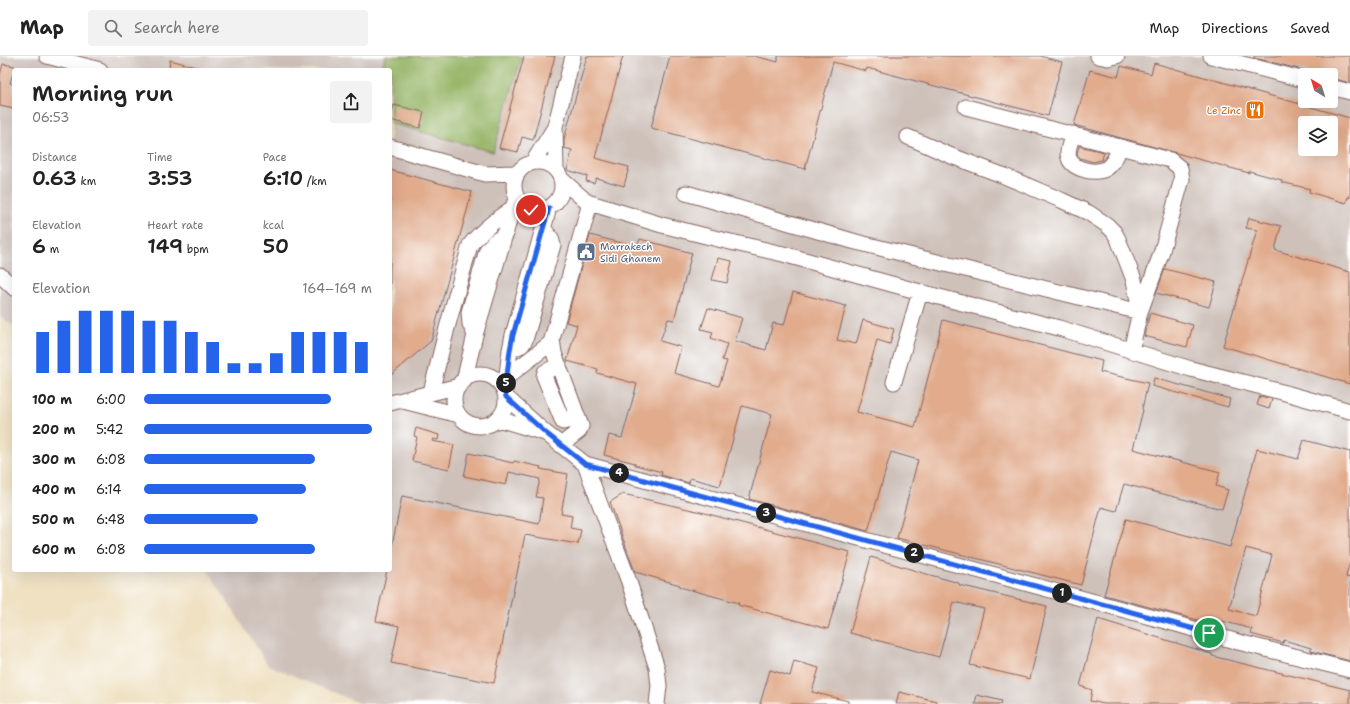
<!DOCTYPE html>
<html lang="en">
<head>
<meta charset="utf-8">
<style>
	:root { --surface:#fff; --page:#f2f2f2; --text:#222; --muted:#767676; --line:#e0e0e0; --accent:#2563eb }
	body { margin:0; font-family:"Shantell Sans",sans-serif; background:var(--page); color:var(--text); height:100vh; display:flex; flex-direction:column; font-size:15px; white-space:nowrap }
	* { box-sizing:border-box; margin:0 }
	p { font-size:13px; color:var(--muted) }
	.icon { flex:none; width:22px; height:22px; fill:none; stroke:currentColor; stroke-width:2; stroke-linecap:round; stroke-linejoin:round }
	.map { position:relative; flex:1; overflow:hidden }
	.panel { position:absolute; left:12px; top:12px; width:380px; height:504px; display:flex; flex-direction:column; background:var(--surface); border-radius:4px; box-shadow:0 4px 16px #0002 }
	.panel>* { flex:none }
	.needle { width:26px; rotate:322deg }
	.fabs { position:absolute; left:1298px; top:12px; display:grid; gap:8px }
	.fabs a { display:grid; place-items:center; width:40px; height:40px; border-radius:4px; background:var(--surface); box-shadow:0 4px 16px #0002; font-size:20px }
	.pin { position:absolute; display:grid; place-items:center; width:34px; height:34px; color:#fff; margin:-17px; border:2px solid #fff; border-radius:50%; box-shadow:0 1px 4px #0007 }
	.km { position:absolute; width:20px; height:20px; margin:-10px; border-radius:50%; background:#222; color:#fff; font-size:11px; line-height:20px; text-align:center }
	.round { display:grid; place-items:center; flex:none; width:42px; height:42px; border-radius:4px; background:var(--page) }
	.overview { display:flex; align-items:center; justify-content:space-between; height:68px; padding:0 20px }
	h1 { font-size:22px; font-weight:600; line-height:30px }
	.metrics { display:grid; grid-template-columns:repeat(3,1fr); gap:6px; height:68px; padding:4px 20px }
	.metrics div { display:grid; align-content:center }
	.metrics b { font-size:20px; font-weight:600 }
	.metrics small { font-size:11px; font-weight:400 }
	.metrics p { font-size:11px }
	.chart { height:112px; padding:8px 20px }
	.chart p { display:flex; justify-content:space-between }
	.chart svg { width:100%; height:72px; margin-top:4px; stroke:var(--accent); stroke-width:6 }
	ul { padding:0 20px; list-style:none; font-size:13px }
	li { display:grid; grid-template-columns:64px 48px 1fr; align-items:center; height:30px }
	li i { height:10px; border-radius:5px; background:var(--accent) }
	header { display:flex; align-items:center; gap:24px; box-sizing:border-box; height:56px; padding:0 20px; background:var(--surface); border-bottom:1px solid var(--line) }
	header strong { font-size:19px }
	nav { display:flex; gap:22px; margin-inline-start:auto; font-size:14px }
	.search { width:280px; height:36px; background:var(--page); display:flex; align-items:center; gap:10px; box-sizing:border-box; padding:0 14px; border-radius:4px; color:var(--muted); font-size:15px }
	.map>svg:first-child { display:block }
	.industrial { fill:#cec1ba; fill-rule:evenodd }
	.forest { fill:#98b669; stroke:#716a4a }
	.building { fill:#e1ab8c; fill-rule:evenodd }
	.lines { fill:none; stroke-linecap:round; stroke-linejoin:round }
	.minor-casing { stroke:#846360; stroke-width:17 }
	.minor { stroke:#fff; stroke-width:15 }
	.route-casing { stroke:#fff; stroke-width:8 }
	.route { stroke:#2563eb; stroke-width:5 }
	.labels { text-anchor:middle; stroke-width:3; stroke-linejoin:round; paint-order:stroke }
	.food-label { font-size:10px; fill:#c56008; stroke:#fff; text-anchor:end }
	.service-label { font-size:10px; fill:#4e5e75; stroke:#fff; text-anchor:start }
</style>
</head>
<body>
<header>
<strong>Map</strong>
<div class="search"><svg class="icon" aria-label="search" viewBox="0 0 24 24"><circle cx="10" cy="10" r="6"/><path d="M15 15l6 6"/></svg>Search here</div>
<nav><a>Map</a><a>Directions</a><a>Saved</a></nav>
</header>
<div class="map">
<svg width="1350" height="648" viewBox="0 0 1350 648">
	<rect width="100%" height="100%" fill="#fff"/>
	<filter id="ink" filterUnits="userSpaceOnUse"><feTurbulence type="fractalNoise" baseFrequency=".025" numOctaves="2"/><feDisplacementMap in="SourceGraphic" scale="8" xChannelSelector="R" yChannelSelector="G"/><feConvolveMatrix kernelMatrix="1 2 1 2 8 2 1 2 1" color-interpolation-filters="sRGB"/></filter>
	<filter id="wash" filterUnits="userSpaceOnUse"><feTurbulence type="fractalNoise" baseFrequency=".012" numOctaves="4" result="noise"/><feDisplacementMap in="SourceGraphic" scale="16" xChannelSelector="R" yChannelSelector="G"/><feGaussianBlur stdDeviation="0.9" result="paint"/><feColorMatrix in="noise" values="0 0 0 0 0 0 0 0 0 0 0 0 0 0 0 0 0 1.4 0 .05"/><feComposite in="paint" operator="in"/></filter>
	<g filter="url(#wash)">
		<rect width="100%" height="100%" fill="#efe1c2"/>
		<path class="industrial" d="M0 0H1350V648H361L268 609 207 514H390V14H14V270L0 260ZM1305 19H1331V45H1305ZM1305 67H1331V93H1305Z"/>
		<path class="forest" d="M385 0H522L493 96 390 67V14H382Z"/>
		<g id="blocks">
			<path class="building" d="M524 0H555L533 84 522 81 518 96 499 92Z
				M587 0H623L595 102 629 111 624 130 596 122 594 127 586 125 587 120 567 114 572 94 564 92V83Z
				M670 0H754L778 6V0H1040L1062 6 1048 60 867 12 866 15 833 6 805 113 651 72Z
				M1254 0H1350V27L1331 22V19H1312L1307 15 1254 2Z
				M170 4 197 11V14H176L169 12Z
				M1154 7 1350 62V142L1348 141 1346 147 1309 136 1310 133 1281 126 1282 124 1249 115V117L1074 69 1090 14 1118 21 1121 10 1151 18ZM1305 67H1331V93H1305Z
				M3 8 15 10 10 27 14 28V53L0 50V19Z
				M394 49 424 56 420 72 390 64Z
				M1079 90 1104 96 1102 104 1093 106 1080 102 1077 98Z
				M390 114 472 136 431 285 390 320Z
				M1249 162 1281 170 1275 194 1350 216V328L1223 290 1257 174 1246 172Z
				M590 179 637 191 640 183 692 197 674 264 668 263 660 285 681 291 674 317 719 330 727 305 722 304 727 288 711 282 713 276 701 273 708 252 742 262 735 285 766 294 773 267 784 269 793 236 846 250 837 284 856 288 863 264 894 273 890 288 877 284 857 356 915 371 943 264 1102 305 1100 316 1148 327 1142 353 1143 354 1133 393 1220 416 1216 430 1228 434 1222 453 1124 428 1116 455 1101 451 1081 529 897 482 918 404 891 396 868 475 749 443 772 358 742 350 720 430 690 422 689 427 661 419 662 416 635 409V407L604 399 609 379 622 382 637 328 597 317 598 313 567 305 577 269 566 266Z
				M718 202 732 205 727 227 712 224Z
				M1165 213 1216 226 1209 251 1156 237Z
				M1150 257 1193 269 1187 291 1144 280Z
				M1154 322 1230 343 1228 351 1152 330Z
				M1260 340 1272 343 1269 353 1257 349Z
				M416 372 439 379 438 384 433 383 432 385 454 389 449 413 412 405 417 381 414 380Z
				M1304 384 1350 396V505L1346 521 1350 522V605L1311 595V592L1284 584 1283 587 1251 578 1252 573 1222 565 1220 570 1104 539 1126 463 1230 491 1257 393 1298 403ZM1246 492 1272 499 1256 560 1229 553Z
				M469 397 513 407 514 405 541 411 540 413 568 418 561 458 572 460 570 472 581 474 578 488 525 479 494 627 391 607 399 570 376 565 387 514H390V500L402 440 539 468 543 442 536 441 540 423 509 416 506 429 464 420Z
				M623 438 701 456 850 496 828 573 738 549 739 547 680 531V529L635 516 610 446Z
				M871 501 923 517 959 527V529L1047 550 1030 623 970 609 984 553 954 546 939 601 850 577Z
				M1098 563 1212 598V600L1350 634V648H1104L1090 645 1092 634 1080 630Z
				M794 605 819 612 812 636 848 645V648H760L770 614 790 620Z
				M899 636 936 645V648H896Z
				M977 639 1002 645 1001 648H975Z"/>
		</g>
	</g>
	<g filter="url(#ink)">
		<use href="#blocks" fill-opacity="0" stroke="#846360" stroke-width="1"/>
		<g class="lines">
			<g class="minor-casing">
				<path id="minor" d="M47 0 100 14
					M1098 0 1108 2 1117 0
					M1211 0 1305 24
					M1331 31 1350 36
					M966 51 1170 104 1180 112 1182 123 1161 198 1140 256 1131 295
					M1073 78C1071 85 1066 95 1069 102 1072 114 1098 119 1107 112 1114 107 1117 98 1120 91
					M390 91 485 118 517 117
					M514 130a24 24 0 1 1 48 0a24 24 0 1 1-48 0Z
					M533 106 555 71
					M556 114 555 71 573 0
					M562 124 587 146 662 169 722 184 783 198 920 236 1059 272 1191 313 1282 336 1350 355
					M686 137 856 186 1140 256 1134 224 1118 183 1114 176 1107 169 1089 157 1061 144 1002 119 949 99 908 81
					M0 219 14 232
					M475 279 470 268 469 256 487 194 494 186 506 178
					M510 294 522 289 525 284 553 189 551 182 543 172
					M559 309 545 316 544 320 563 366 578 362
					M454 344a26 26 0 1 1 52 0a26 26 0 1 1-52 0Z
					M507 321 552 286
					M464 325 475 279 514 148
					M894 326 920 236
					M505 335 510 294 513 279 549 152
					M431 336 447 272 470 189C482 174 497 163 514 151
					M506 341 547 378 585 408 1180 569 1238 586 1350 614
					M403 345 459 359
					M390 347 459 330
					M498 363 542 376
					M561 389 579 375 581 370 554 297 552 283 590 147
					M585 408 628 523 657 612 659 630 657 648"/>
			</g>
			<use href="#minor" class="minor"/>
		</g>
	</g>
	<g class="lines" filter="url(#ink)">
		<g class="route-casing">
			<path id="route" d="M531 154H543L549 152 513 279 510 294 505 336 506 341 547 378 585 408 1209 577"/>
		</g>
		<use href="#route" class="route"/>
	</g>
	<defs>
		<g id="restaurant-square" transform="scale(1)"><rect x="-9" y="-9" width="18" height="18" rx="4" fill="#e8710a" stroke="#fff"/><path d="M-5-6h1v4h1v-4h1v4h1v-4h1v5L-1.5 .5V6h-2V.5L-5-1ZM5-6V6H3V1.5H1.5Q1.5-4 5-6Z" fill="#fff"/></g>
		<g id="civic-square" transform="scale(1)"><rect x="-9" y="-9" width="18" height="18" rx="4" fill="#5c6f8a" stroke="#fff"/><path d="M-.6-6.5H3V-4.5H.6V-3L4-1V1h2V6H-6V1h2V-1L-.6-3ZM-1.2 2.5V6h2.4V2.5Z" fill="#fff"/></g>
	</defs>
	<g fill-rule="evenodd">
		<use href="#restaurant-square" x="1255" y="54"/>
		<use href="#civic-square" x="586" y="196"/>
	</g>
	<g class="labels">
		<g class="food-label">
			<text x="1241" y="58">Le Zinc</text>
		</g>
		<g class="service-label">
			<text x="600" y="194">Marrakech<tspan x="600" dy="12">Sidi Ghanem</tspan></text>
		</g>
	</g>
</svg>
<div class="fabs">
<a><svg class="needle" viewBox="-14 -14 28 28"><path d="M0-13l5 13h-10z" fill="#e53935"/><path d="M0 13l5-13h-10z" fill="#767676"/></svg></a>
<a><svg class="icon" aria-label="layers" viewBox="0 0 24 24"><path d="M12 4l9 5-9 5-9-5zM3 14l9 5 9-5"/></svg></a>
</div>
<div class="pin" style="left:1209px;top:577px;background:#1e9e55"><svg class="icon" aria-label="arrive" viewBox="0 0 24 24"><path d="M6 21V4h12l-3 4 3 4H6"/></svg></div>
<div class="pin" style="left:531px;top:154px;background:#d93025"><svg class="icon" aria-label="check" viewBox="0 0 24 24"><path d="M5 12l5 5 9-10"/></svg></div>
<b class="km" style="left:1062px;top:537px">1</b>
<b class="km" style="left:914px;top:497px">2</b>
<b class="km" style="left:766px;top:457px">3</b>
<b class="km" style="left:619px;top:417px">4</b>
<b class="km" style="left:506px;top:327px">5</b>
<section class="panel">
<div class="overview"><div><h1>Morning run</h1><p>06:53</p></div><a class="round"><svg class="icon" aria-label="share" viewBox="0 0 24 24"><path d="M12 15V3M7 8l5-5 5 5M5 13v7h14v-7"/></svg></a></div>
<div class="metrics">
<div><p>Distance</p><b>0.63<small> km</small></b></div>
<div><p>Time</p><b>3:53</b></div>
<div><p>Pace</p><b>6:10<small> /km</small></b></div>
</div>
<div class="metrics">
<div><p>Elevation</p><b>6<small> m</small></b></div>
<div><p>Heart rate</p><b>149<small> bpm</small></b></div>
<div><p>kcal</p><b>50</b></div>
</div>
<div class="chart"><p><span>Elevation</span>164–169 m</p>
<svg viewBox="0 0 160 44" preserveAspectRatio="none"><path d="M5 44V19M15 44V12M25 44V6M35 44V6M45 44V6M55 44V12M65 44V12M75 44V19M85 44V25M95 44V38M105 44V38M115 44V32M125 44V19M135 44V19M145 44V19M155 44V25"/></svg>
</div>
<ul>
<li><b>100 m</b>6:00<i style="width:82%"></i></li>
<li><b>200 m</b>5:42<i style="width:100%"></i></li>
<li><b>300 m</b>6:08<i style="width:75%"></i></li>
<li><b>400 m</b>6:14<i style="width:71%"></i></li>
<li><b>500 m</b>6:48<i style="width:50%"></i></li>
<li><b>600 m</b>6:08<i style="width:75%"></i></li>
</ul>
</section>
</div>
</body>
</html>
